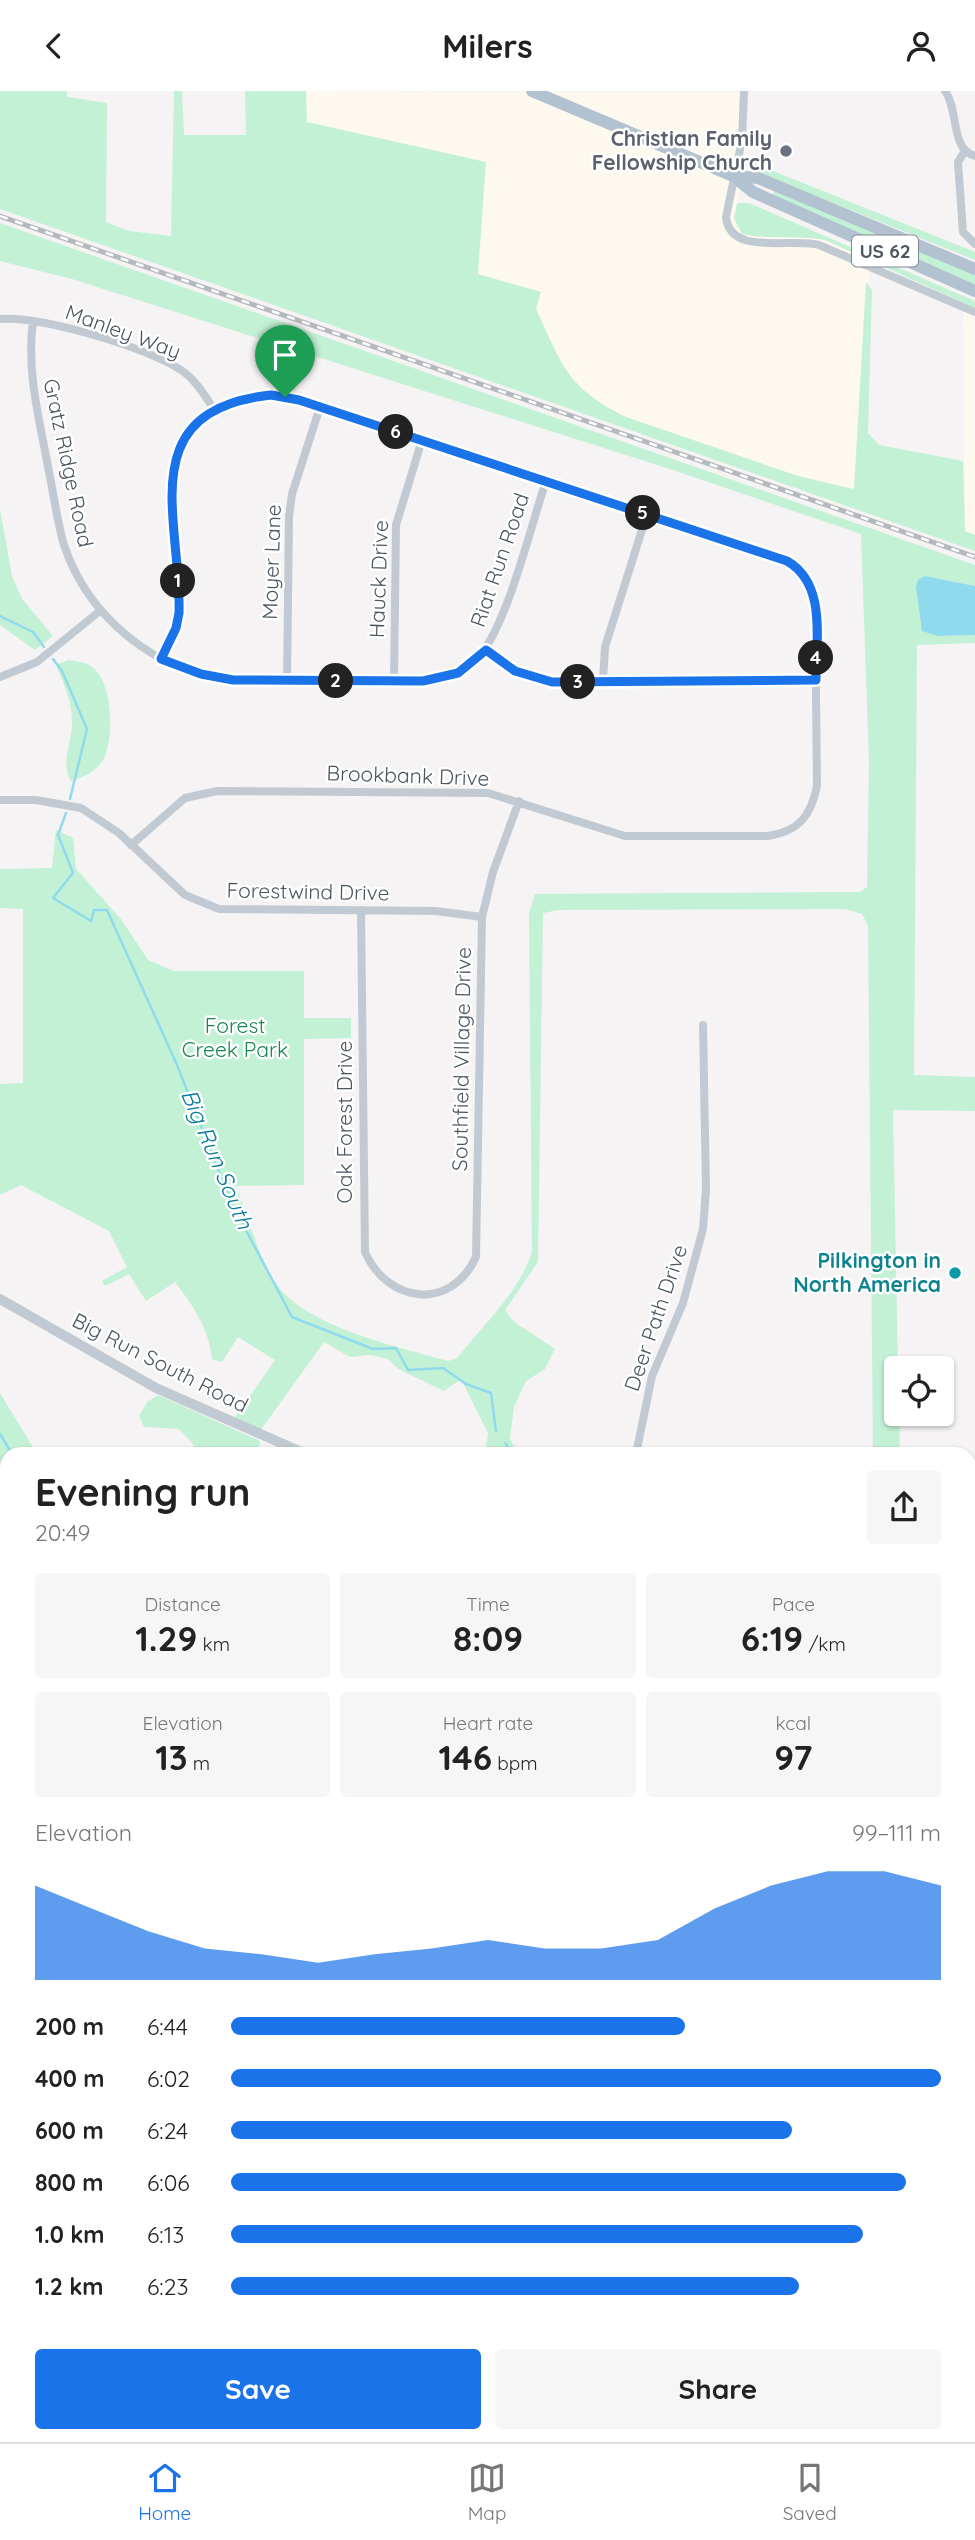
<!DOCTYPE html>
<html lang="en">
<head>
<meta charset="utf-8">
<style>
	:root { --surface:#fff; --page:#f6f6f6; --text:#222; --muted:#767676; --line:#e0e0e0; --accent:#1a73e8 }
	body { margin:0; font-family:Quicksand,sans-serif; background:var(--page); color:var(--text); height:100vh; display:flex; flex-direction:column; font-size:26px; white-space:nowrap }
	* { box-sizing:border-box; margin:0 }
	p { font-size:23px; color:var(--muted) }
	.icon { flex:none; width:38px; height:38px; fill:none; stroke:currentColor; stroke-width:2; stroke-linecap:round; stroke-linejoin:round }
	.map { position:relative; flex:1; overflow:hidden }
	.panel { position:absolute; left:0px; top:1356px; width:976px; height:996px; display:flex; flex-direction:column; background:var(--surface); border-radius:21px 21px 0 0; box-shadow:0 2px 5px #0004 }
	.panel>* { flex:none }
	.buttons { position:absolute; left:884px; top:1265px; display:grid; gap:14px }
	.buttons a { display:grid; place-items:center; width:70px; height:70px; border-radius:7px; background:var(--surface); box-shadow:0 2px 5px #0004; font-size:35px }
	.pin { position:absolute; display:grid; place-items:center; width:60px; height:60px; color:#fff; margin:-72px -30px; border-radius:50% 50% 50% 0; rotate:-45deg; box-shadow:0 0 7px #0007 }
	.pin .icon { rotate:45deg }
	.km { position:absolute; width:35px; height:35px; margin:-18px; border-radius:50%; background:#222; color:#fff; font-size:19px; line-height:35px; text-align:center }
	.round { display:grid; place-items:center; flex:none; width:74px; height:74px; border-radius:7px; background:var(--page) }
	.head { display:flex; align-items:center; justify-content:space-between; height:119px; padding:0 35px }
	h1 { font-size:38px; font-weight:700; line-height:52px }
	.figures { display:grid; grid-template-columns:repeat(3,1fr); gap:10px; height:119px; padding:7px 35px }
	.figures div { display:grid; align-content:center; border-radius:7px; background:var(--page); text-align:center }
	.figures b { font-size:35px; font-weight:700 }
	.figures small { font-size:19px; font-weight:400 }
	.figures p { font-size:19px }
	.chart { height:196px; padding:14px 35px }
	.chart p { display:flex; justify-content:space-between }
	.chart svg { width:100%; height:126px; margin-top:7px; fill:var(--accent); opacity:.7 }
	.action { display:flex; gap:14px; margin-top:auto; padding:14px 35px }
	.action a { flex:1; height:80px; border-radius:7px; background:var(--accent); color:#fff; font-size:28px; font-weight:700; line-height:80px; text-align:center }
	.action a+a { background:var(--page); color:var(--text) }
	ul { padding:0 35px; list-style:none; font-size:23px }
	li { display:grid; grid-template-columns:112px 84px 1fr; align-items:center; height:52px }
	li i { height:18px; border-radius:9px; background:var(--accent) }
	header { display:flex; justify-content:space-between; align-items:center; height:91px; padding:0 35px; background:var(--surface); font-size:32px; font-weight:700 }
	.dock { display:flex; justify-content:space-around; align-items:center; height:98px; border-top:2px solid var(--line); background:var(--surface); font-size:19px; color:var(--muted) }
	.dock a { display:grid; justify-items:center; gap:4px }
	.dock .on { color:var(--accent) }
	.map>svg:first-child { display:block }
	.commercial { fill:#fdf9ef }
	.green { fill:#c3f1d5 }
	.water { fill:#90daee }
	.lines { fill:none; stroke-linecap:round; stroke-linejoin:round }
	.stream { stroke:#90daee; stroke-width:2.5 }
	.minor { stroke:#c1cad2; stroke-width:8 }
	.tertiary { stroke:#c1cad2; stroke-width:10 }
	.secondary { stroke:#c1cbd6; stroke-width:12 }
	.primary { stroke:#b3c2d1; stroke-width:12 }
	.rail-casing { stroke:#b5b8bd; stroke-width:5 }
	.rail { stroke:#fff; stroke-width:2.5; stroke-dasharray:8; stroke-linecap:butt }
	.route-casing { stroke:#fff; stroke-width:14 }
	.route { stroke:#1a73e8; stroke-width:9 }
	.worship-dot { fill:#6b7280; stroke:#fff; stroke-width:2.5 }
	.culture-dot { fill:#0f9aa8; stroke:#fff; stroke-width:2.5 }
	.labels { text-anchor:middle; stroke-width:5; stroke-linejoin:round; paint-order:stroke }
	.shield { fill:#fff; stroke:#808990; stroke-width:2 }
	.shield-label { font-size:19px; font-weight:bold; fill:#4a5661 }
	.worship-label { font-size:21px; font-weight:bold; fill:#5b616d; stroke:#fff; text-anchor:end }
	.street-label { font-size:21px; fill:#4a5661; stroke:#fff }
	.park-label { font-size:21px; fill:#17864f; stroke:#fff }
	.culture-label { font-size:21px; font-weight:bold; fill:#0d838f; stroke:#fff; text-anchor:end }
	.water-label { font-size:23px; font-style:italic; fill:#0c7c9b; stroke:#fff }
</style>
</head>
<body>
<header><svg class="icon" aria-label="back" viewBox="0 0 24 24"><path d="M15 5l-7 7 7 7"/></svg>Milers<svg class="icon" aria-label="person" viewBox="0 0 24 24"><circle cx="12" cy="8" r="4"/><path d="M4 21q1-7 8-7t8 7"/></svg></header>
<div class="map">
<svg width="975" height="2351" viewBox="0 0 975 2351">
	<rect width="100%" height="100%" fill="#f5f3f3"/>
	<path class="commercial" d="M306 0 747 1 746 69 734 127 736 135 753 146 800 144 825 149 870 170 854 398 798 385 626 326 604 315 569 286 536 218 540 201 478 183 306 31Z
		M963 211 975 217V444L965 441Z"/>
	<path class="green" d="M0 0H67V6L107 12 106 131 129 140 171 145 174 0H182L184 44H246L245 0H306L307 31 486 71 478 183 541 201 536 218C562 274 567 297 626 326L798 385 854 398 866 191 872 199 868 342 879 354 963 370 965 440 975 444V460L0 118Z
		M746 69 975 161V169L754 80Z
		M774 100 874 139 975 184V194L772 104Z
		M737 112H749L975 210V217L825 149C797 144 769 149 742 143L734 127Z
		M0 132 975 474V495L925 485 938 545 975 544V552L917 554 914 984 975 986V1020L893 1019 898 1277 896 1323H899L900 1363H873L868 834 862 823 845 818 559 819 543 822 538 1171 505 1219 514 1231 555 1258 545 1278 526 1290 514 1316 510 1348 516 1359 526 1363H485L488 1342 461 1288 444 1300 398 1278 388 1268 370 1264 350 1266 324 1251 260 1340 233 1329 275 1269 238 1246 222 1271 212 1268C209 1237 193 1215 175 1191L146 1210 129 1183 105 1195 102 1190 127 1176 109 1140 21 1094 0 1104V993L23 992V818L0 817V778L52 777 56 739 73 747 76 778 121 828 148 869 173 880H304V927H351V947L304 948V1094L236 1095C248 1125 257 1162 274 1190 305 1237 397 1255 448 1270L457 1267C483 1235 519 1201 532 1161L529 822 535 803 860 801 867 796 869 670 861 443 673 379 72 188 0 170Z
		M0 418 12 485 22 508 53 545 35 559 0 534Z
		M68 569C74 570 83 571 89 574 113 587 114 643 105 665 99 679 83 687 71 690 60 673 72 651 72 632 72 610 64 593 56 574Z
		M0 1302 37 1363H7V1414L0 1368Z
		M158 1304 260 1350 258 1363H195L193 1353 179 1338 144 1336 139 1325 147 1311Z
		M970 1402H975V1686L970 1689Z
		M970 1954H975V2020L970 2022Z
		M7 1960V2138L0 2132V1968Z"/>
	<path class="water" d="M925 485 975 495V544L938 545 922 540 916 496 918 489Z
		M500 2345H590L591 2351H502Z"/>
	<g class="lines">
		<path class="stream" d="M0 525 33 541 44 556
			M53 568 62 580 87 638 70 708
			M66 722 58 744 73 782 53 807 91 830 94 819H107L177 974 231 1111 292 1226 373 1258 396 1257 408 1279 443 1277 466 1293 491 1302 496 1340
			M0 1343 12 1363
			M505 1352 514 1363
			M970 1601 975 1598
			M970 1625 975 1637"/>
		<path class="minor" d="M744 0 742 49 726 126C730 166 792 146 819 154L975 221
			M945 0C959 19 950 58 975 65
			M965 60 958 71 963 141 975 153
			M0 228C42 225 145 256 181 279 195 288 206 306 215 320
			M33 230C26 281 40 331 49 381 54 405 57 430 64 454 88 526 155 581 231 589 268 593 306 590 342 590 383 590 443 601 475 570 506 541 531 434 546 390
			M486 559 515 580 539 589H816
			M0 586 37 571 101 519
			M287 590 289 426 292 403 320 316
			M394 590 396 434 422 349
			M603 590 605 556 647 423
			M0 709H36L81 717 119 742 185 804 219 818 436 820 482 826
			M131 754 185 707 217 700 488 702 625 745H768C799 740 811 725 817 695L815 510 809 491 796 475 647 423 285 306C221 299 178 336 170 399L179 522 176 537 161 568
			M361 819 365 1161C388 1213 451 1220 476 1166L482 826 493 781 519 710
			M636 1363 652 1285 683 1212 703 1138 706 1098 703 934
			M970 2088H975
			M970 2212 975 2211
			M0 2283H7
			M439 2345 441 2351
			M669 2345 672 2351
			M846 2345 848 2351"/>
		<path class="tertiary" d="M0 1208 156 1297 306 1363
			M970 1785 975 1791"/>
		<path class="secondary" d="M0 1540 7 1550
			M191 2351 192 2345"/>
		<path class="primary" d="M532 0 733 85 753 101 975 200
			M733 85 758 87 975 178"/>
		<g class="rail-casing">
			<path id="rail" d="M0 125 975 466"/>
		</g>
		<use href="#rail" class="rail"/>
	</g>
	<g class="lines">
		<g class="route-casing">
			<path id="route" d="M271 304 299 309 787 470C827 493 816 549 816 589L552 591 515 580 486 559 458 582 423 590 233 589 201 583 161 568 176 537 179 522C182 430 130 319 271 304Z"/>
		</g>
		<use href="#route" class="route"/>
	</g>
	<circle class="worship-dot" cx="786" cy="60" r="7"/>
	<circle class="culture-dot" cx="955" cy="1182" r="7"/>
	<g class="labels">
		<rect class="shield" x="852" y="144.5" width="66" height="31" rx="5"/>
		<g class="shield-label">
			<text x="885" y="167">US 62</text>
		</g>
		<g class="worship-label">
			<text x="772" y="55">Christian Family<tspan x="772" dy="24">Fellowship Church</tspan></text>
		</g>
		<g class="street-label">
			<text transform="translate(123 241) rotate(20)" y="7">Manley Way</text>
			<text transform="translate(68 372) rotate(78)" y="7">Gratz Ridge Road</text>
			<text transform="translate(500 469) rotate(-71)" y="7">Riat Run Road</text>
			<text transform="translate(272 471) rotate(-88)" y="7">Moyer Lane</text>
			<text transform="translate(379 488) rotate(-88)" y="7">Hauck Drive</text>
			<text transform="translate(408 685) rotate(2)" y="7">Brookbank Drive</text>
			<text transform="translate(308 801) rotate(1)" y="7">Forestwind Drive</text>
			<text transform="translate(462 968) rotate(-89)" y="7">Southfield Village Drive</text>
			<text transform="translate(345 1031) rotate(-90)" y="7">Oak Forest Drive</text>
			<text transform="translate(656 1227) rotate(-71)" y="7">Deer Path Drive</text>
			<text transform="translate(160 1272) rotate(27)" y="7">Big Run South Road</text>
		</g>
		<g class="park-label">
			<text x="235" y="942">Forest<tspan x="235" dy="24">Creek Park</tspan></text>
		</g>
		<g class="culture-label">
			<text x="941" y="1177">Pilkington in<tspan x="941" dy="24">North America</tspan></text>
		</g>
		<g class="water-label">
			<text transform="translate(217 1068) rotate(67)" y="8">Big Run South</text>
		</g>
	</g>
</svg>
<div class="buttons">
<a><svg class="icon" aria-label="locate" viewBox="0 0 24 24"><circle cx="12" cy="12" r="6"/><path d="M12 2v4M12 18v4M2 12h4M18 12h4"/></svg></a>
</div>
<div class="pin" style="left:285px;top:306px;background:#1e9e55"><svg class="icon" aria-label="arrive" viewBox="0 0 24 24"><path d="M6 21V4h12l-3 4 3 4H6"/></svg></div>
<b class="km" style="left:178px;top:490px">1</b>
<b class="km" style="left:336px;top:590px">2</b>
<b class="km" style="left:578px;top:591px">3</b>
<b class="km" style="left:816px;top:567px">4</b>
<b class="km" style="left:643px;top:422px">5</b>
<b class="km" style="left:396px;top:341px">6</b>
<section class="panel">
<div class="head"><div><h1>Evening run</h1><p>20:49</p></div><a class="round"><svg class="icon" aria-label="share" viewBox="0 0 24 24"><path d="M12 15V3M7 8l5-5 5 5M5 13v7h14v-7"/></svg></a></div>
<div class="figures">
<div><p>Distance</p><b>1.29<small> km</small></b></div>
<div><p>Time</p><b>8:09</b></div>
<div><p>Pace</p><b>6:19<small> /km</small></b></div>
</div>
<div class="figures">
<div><p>Elevation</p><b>13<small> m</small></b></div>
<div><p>Heart rate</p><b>146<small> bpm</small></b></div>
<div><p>kcal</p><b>97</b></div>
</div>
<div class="chart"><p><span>Elevation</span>99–111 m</p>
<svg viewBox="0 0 160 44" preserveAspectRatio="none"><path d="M0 44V11L10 19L20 27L30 33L40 35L50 38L60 35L70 33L80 30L90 33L100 33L110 30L120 19L130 11L140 6L150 6L160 11V44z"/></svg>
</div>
<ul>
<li><b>200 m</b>6:44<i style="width:64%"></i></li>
<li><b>400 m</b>6:02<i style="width:100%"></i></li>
<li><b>600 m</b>6:24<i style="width:79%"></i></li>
<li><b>800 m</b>6:06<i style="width:95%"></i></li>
<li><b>1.0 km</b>6:13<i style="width:89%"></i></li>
<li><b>1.2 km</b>6:23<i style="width:80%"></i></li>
</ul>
<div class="action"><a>Save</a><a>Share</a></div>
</section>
</div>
<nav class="dock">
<a class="on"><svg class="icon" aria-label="home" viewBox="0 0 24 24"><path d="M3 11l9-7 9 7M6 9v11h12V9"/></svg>Home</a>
<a><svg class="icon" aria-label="map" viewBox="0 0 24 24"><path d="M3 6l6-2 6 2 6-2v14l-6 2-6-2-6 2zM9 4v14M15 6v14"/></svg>Map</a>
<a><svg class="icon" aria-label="saved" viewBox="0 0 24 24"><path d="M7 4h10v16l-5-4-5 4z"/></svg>Saved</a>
</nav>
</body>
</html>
